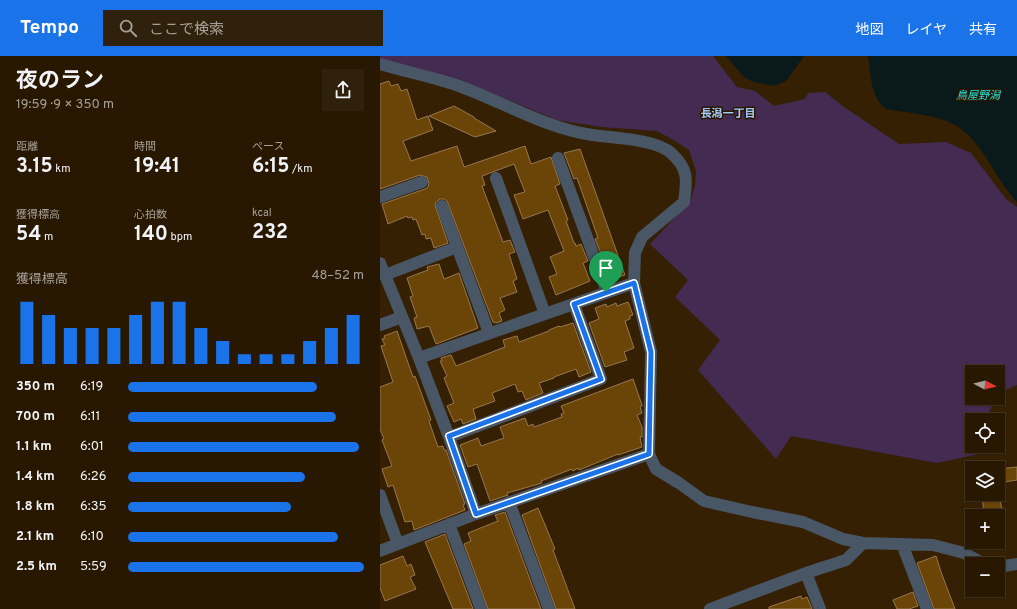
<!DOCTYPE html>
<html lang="ja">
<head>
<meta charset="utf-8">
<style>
	:root { --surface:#281802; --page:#30210c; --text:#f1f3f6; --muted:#a5a099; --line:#443724; --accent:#1a73e8 }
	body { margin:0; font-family:Overpass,"Noto Sans JP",sans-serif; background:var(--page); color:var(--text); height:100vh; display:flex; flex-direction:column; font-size:15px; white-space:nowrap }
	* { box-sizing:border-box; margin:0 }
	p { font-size:13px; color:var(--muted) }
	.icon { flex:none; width:22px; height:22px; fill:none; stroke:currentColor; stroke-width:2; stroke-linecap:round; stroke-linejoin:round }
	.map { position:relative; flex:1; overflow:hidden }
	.details { display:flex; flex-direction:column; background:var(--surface); width:380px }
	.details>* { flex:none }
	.needle { width:26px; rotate:97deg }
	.controls { position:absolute; left:585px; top:309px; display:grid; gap:8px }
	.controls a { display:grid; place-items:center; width:40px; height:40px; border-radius:0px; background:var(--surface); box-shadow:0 1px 3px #0004,0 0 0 1px var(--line); font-size:20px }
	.pin { position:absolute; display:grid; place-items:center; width:34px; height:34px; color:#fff; margin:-41px -17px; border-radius:50% 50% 50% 0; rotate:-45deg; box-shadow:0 0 4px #0007 }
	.pin .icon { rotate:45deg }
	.round { display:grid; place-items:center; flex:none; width:42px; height:42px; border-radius:0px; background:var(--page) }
	.summary { display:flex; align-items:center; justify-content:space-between; height:68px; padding:0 16px }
	h1 { font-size:22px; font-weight:700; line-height:30px }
	.figures { display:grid; grid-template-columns:repeat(3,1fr); gap:6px; height:68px; padding:4px 16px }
	.figures div { display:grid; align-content:center }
	.figures b { font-size:20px; font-weight:700 }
	.figures small { font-size:11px; font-weight:400 }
	.figures p { font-size:11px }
	.chart { height:112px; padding:8px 16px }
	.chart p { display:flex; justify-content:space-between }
	.chart svg { width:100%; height:72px; margin-top:4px; stroke:var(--accent); stroke-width:6 }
	ul { padding:0 16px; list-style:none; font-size:13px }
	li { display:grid; grid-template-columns:64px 48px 1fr; align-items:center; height:30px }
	li i { height:10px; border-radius:5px; background:var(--accent) }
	header { display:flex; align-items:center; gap:24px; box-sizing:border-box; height:56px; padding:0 20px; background:var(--accent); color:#fff }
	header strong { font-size:19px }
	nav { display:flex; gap:22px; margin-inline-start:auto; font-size:14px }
	.search { width:280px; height:36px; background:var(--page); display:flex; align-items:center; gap:10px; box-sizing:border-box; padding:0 14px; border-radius:0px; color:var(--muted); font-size:15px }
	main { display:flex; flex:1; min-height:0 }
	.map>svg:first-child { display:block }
	.green { fill:#432b51 }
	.water { fill:#0a1919 }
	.building { fill:#6b4508; stroke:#977751 }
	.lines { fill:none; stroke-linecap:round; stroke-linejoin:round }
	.minor { stroke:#495665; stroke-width:12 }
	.route-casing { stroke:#fff; stroke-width:8 }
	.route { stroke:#1a73e8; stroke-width:5 }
	.labels { text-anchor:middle; stroke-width:3; stroke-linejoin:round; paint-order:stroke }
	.water-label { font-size:11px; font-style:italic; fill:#21e4de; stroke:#2b1600 }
	.neighbourhood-label { font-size:11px; font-weight:bold; fill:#a2ccfb; stroke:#2b1600 }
</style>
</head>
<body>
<header>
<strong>Tempo</strong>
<div class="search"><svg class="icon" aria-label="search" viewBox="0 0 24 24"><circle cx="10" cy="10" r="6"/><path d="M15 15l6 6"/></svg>ここで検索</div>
<nav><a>地図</a><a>レイヤ</a><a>共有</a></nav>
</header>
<main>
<section class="details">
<div class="summary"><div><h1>夜のラン</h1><p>19:59 · 9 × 350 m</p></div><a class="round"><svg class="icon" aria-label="share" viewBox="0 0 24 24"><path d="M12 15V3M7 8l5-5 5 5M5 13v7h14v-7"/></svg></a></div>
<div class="figures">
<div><p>距離</p><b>3.15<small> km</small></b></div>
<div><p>時間</p><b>19:41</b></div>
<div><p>ペース</p><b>6:15<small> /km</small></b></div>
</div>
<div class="figures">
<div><p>獲得標高</p><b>54<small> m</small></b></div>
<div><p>心拍数</p><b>140<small> bpm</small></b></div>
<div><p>kcal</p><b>232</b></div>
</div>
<div class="chart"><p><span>獲得標高</span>48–52 m</p>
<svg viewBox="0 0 160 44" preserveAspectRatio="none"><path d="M5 44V6M15 44V14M25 44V22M35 44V22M45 44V22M55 44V14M65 44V6M75 44V6M85 44V22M95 44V30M105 44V38M115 44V38M125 44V38M135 44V30M145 44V22M155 44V14"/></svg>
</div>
<ul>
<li><b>350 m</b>6:19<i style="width:80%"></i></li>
<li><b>700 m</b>6:11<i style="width:88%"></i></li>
<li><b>1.1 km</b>6:01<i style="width:98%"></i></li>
<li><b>1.4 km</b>6:26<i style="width:75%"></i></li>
<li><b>1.8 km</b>6:35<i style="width:69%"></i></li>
<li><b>2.1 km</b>6:10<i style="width:89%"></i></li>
<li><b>2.5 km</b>5:59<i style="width:100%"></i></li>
</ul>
</section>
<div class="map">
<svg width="637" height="553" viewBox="0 0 637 553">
	<rect width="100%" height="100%" fill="#352003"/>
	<path class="green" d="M0 0H333L357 31 375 35 394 50 425 43 428 37 445 36 464 51 519 88 566 86 591 97 626 143 637 151V329L618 337V316H592V342H616L605 364H592V390H600L599 398 557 407 411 380 396 403 318 314 340 284 295 241 308 224 270 188 311 144 315 129 316 115 309 94 295 85 277 75 221 71 177 64 88 27 0 4Z"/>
	<path class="water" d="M346 0H424L406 25 394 30 374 26 365 22Z
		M488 0H637V146C615 123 603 85 575 69 555 58 528 57 506 53 490 40 491 19 488 0Z"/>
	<path class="building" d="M9 25 11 30 18 28 21 35 27 33 37 64 48 60 53 74 23 85 31 105 77 90 84 111 145 90 151 108 171 101 180 128 175 130 188 164 186 165 194 187H195L196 190 201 188 208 205 203 207 210 225 176 239 169 221 177 218 170 201 184 195 168 154 143 163 134 139 145 136 134 108 102 120 105 129 102 130 123 186 130 184 135 196 129 198 137 223 133 225 137 236 120 242 125 254 119 257 122 265 116 267 113 266 67 145 64 143H60L56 146 55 149 68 187 54 192 51 182 46 183 45 178 42 179 36 163 33 164 32 161 28 162 27 160 8 168 2 148 45 133 48 131 49 127 47 121 40 119 0 133V28Z
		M74 50 94 61V62L116 75 95 81 49 60Z
		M200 93 245 219 233 223 225 199 222 200 215 183 218 182 197 122 194 123 184 97Z
		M59 208 64 223 79 217 98 272 56 288 49 270 37 273 34 262 37 261 30 241 33 240 27 222 48 214 47 211Z
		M248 246 253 259 250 260V263L245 265 254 292 244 296 247 304 225 311 209 267 219 263 215 252 226 248 227 251 236 247 237 250Z
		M193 267 211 316 199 321 196 313 174 321V322L159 327 163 337 146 344 142 335 138 336 135 328 112 337 115 345 93 353 96 363 83 368 81 363 74 366 67 350 74 347 64 322 67 320 60 305H62L61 302 71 299 76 310 125 291 123 284 137 280 139 286 169 275V274L179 270 180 271Z
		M17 275 33 321 35 320 51 364 49 365 58 391 63 390 64 394H66L85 448 83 449 85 454 34 474 32 465 25 466 13 429 8 431 2 413 12 410 2 384 4 383 0 373V331L13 326 1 290 5 289 2 283 5 282 4 280Z
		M253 323 262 349V350L260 351 262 357 257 359 262 371V381H260L262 391 238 399V398L199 414 198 412 193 415 192 413 161 425 162 427 127 437 128 439 110 445 97 408 88 411 80 389 98 382 101 390 124 382 120 371 145 362 148 370 153 368 154 371 182 361 181 358 184 357 181 350Z
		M637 411V424L618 427V413Z
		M601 438H619L623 460H605Z
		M158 452 175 493 173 494 195 553H176L142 459Z
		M125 456 161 553H108L84 488 91 485 88 477 118 465 115 459Z
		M65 478 93 553H73L45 486Z
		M23 500 27 510 31 508 35 519 30 521 36 533 5 545 0 532V509Z
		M556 500 561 516 575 553H554L537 507Z
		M533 536 538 550 529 553H517L513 544Z
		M421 540 422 543 427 541 432 553H389V551Z"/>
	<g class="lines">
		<path class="minor" d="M0 8C26 16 53 21 79 30 123 46 165 72 212 79 233 82 276 83 291 97 309 113 307 124 304 146L262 181 255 197 254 227 271 296 269 398 276 413 299 427 324 445 372 456 423 466 463 483 483 487 553 489 584 497 604 508
			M178 102 227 236
			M116 122 165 258
			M0 141 42 126
			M62 150 109 277
			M0 207 39 302 69 381 96 458
			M5 219 77 191
			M0 269 22 261
			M39 302 254 227
			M69 381 221 323 194 248
			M0 439 18 488
			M129 446 169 553
			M69 468 101 553
			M522 488 547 553
			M0 495 96 458 269 398
			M618 511 637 508
			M426 517 440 553
			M330 553 426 517 466 504 483 487"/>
	</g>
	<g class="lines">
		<g class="route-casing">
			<path id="route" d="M254 227 271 296 269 398 96 458 69 380 221 323 194 248Z"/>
		</g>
		<use href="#route" class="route"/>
	</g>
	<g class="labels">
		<g class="water-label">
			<text x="598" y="43">鳥屋野潟</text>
		</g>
		<g class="neighbourhood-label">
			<text x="348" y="61">長潟一丁目</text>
		</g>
	</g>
</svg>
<div class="controls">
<a><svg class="needle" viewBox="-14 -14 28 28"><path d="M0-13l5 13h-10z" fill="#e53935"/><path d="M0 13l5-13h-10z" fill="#a5a099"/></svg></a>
<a><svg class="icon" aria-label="locate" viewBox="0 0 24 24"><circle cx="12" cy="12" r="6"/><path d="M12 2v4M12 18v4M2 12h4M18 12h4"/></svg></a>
<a><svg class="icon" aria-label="layers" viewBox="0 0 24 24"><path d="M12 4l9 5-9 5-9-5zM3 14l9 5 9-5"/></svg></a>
<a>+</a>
<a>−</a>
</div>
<div class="pin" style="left:226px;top:236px;background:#1e9e55"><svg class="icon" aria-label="arrive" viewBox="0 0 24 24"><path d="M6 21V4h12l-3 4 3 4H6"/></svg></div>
</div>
</main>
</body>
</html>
